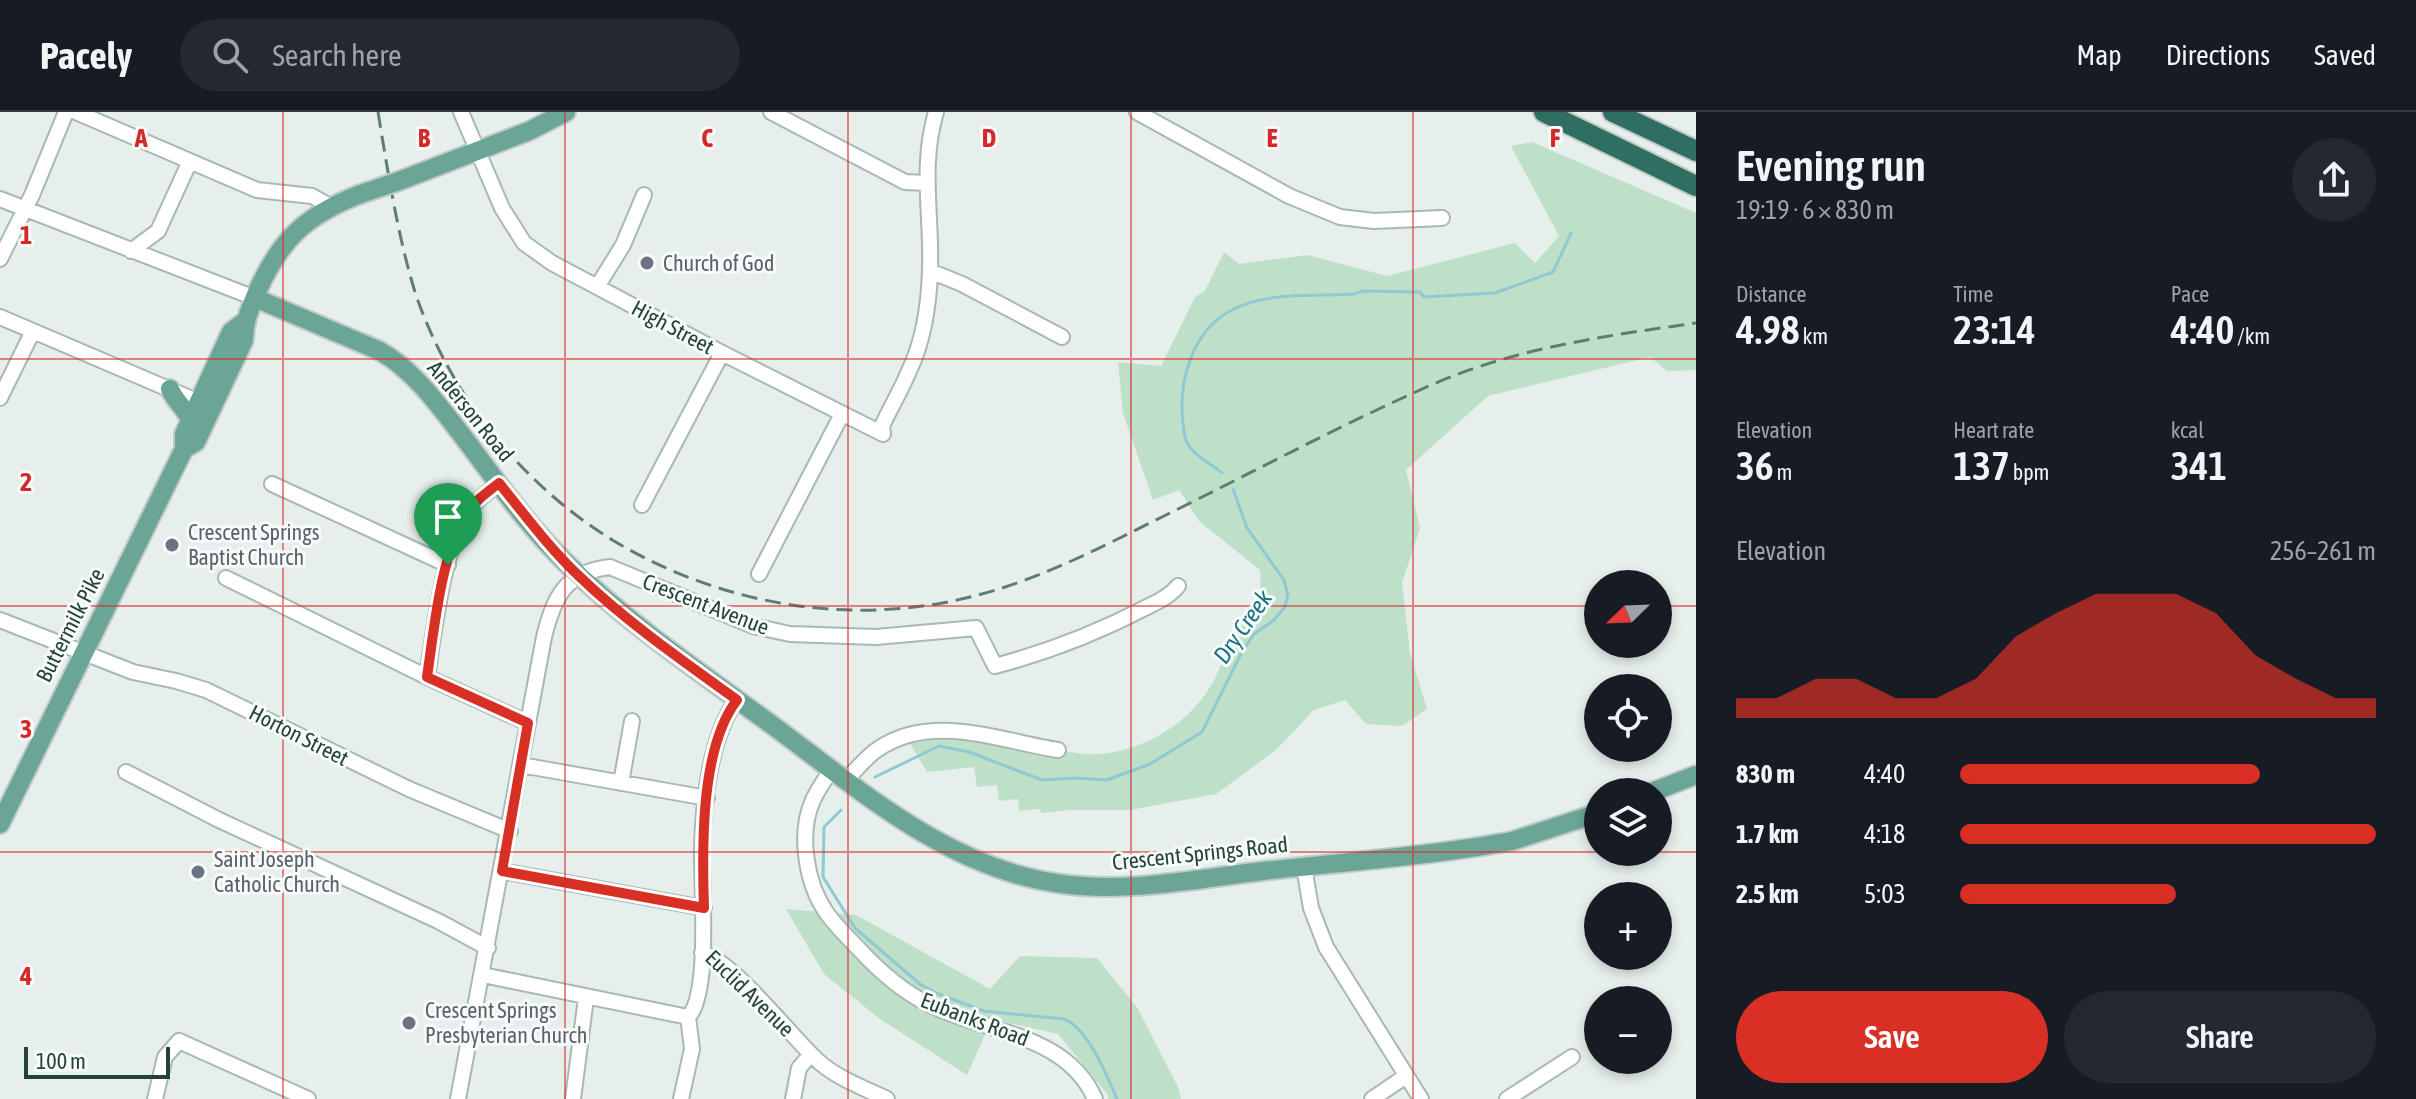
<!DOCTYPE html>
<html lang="en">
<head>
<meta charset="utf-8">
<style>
	:root { --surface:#171b24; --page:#242831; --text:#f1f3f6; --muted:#9ea1a6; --line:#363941; --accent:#d93025 }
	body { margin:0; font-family:"Asap Condensed",sans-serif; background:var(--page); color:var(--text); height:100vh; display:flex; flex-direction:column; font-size:30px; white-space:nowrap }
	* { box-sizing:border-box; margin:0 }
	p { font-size:26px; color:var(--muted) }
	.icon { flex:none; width:44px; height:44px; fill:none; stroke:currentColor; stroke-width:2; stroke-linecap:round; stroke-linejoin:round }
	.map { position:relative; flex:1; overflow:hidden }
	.details { display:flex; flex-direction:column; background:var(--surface); width:720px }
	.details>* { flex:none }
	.needle { width:52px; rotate:247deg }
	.controls { position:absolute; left:1584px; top:458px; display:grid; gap:16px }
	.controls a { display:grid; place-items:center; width:88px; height:88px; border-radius:50%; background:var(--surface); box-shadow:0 4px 12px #0003; font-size:40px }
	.scale { position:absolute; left:24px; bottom:20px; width:146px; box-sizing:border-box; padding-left:8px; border:4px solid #24423a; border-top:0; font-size:22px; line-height:28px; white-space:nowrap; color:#24423a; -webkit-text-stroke:6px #f7fbf9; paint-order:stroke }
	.pin { position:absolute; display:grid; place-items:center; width:68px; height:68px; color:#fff; margin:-82px -34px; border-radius:50% 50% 50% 0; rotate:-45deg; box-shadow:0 0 8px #0007 }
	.pin .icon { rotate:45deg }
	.round { display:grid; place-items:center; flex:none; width:84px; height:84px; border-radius:42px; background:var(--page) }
	.summary { display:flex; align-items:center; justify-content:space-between; height:136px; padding:0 40px }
	h1 { font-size:44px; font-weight:600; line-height:60px }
	.metrics { display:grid; grid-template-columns:repeat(3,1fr); gap:12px; height:136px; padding:8px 40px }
	.metrics div { display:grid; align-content:center }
	.metrics b { font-size:40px; font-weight:600 }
	.metrics small { font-size:22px; font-weight:400 }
	.metrics p { font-size:22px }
	.chart { height:224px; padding:16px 40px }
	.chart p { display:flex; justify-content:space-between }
	.chart svg { width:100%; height:144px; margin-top:8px; fill:var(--accent); opacity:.7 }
	.primary-button { display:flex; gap:16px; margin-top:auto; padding:16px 40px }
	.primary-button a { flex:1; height:92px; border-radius:48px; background:var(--accent); color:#fff; font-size:32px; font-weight:600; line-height:92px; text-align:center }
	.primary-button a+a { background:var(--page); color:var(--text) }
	ul { padding:0 40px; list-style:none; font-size:26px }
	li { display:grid; grid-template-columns:128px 96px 1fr; align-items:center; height:60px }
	li i { height:20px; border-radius:10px; background:var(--accent) }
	header { display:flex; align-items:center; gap:48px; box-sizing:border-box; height:112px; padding:0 40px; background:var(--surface); border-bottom:2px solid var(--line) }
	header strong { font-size:38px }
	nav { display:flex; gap:44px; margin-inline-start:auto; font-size:28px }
	.search { width:560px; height:72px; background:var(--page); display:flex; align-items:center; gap:20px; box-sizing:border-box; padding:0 28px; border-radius:44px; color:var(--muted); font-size:30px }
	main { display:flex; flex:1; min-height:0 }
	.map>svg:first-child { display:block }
	.green { fill:#bfe0c8 }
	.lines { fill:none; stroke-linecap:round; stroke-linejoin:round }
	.stream { stroke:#8ec9d4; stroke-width:3 }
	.minor-casing { stroke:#a8b8b2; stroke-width:18 }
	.major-casing { stroke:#c2cac8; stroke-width:22 }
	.highway-casing { stroke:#c2cac8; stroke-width:24 }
	.minor { stroke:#fff; stroke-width:14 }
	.major { stroke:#6aa596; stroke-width:18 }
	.highway { stroke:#2f6f62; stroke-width:20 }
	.rail { stroke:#5f7d75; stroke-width:3; stroke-dasharray:16 8; stroke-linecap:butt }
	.major-bridge-casing { stroke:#c2cac8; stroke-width:22; stroke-linecap:butt }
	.major-bridge { stroke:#6aa596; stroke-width:18 }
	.route-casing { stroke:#fff; stroke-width:16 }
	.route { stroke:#d93025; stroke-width:10 }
	.grid { fill:none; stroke:#d62828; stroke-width:2; stroke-opacity:0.55 }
	.worship-dot { fill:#6b7280; stroke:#f7fbf9; stroke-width:3 }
	.labels { text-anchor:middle; stroke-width:6; stroke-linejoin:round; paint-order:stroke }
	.worship-label { font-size:22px; fill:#5b616d; stroke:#f7fbf9; text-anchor:start }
	.street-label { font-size:22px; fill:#24423a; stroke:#f7fbf9 }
	.water-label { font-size:24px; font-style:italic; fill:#1c6f80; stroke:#f7fbf9 }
	.grid-label { font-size:26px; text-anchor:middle; font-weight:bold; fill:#d62828; stroke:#f7fbf9; stroke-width:6; stroke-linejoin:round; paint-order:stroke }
</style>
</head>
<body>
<header>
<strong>Pacely</strong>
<div class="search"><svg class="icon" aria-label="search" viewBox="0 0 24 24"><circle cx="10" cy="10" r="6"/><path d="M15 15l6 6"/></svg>Search here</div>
<nav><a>Map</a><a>Directions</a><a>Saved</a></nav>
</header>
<main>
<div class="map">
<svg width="1696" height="987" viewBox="0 0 1696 987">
	<rect width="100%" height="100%" fill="#e6efeb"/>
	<path class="green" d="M1532 30 1696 101V258L1667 259 1650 245 1488 284 1406 358 1420 416 1402 471 1410 541 1427 597 1402 614 1366 612 1345 588 1314 598 1276 638 1216 682 1130 698H1070L1041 701 1040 697 1019 699 1018 687 999 689 997 673 977 675 974 655 927 660 906 625 920 621 1085 642C1132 645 1186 616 1210 575 1221 558 1229 530 1241 515 1246 509 1255 504 1261 499L1260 458 1199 409 1179 378 1153 388 1123 301 1118 250 1161 254 1195 185 1205 179 1224 140 1239 152 1308 143 1387 164 1515 131 1535 151 1559 124 1511 34Z
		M786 797 856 803 990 877 1020 844 1097 846 1138 897 1178 975 1181 987H1108V983L1058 922 992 907 967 963 880 907 824 862Z"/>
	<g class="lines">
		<path class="stream" d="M1222 361C1213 353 1195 344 1189 334 1184 328 1184 318 1183 311 1178 270 1192 218 1232 198 1268 179 1315 185 1354 182L1363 179 1420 180 1424 185 1495 181 1553 160 1571 121
			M875 665 939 634 969 640 1042 668 1074 666 1107 668 1150 652 1202 620 1242 540 1254 522 1273 509 1284 496 1288 483 1284 468 1247 416 1233 377
			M841 698 824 715 823 765 855 816 921 873 941 883 984 899 1064 907C1088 916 1107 964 1117 987"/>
		<g class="minor-casing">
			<path id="minor" d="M76 0 257 78 312 84 330 94
				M461 0 502 96 524 131 552 151 722 241 883 322 882 314C891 295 901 278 909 259 924 228 929 192 930 158 932 103 920 54 936 0
				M771 0 905 70 926 71
				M1137 0 1289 84 1340 105 1374 109 1442 106
				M0 87 255 186
				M131 139 158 119 190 49
				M0 147 32 83 66 0
				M930 159 962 172 1062 225
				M597 175 623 133 644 83
				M0 205 199 290
				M0 286 33 219
				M272 372 448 453
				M642 393 722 241
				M759 462 842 302
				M226 466 427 565 528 611
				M0 508 133 560 176 569 206 578 409 677 510 719
				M427 565C434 520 443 438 467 401 475 389 488 380 499 371
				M521 653 707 686
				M832 657C825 667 818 677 813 688 798 721 806 771 826 800 835 813 847 825 858 836 879 859 903 880 930 893 987 921 1067 922 1095 987
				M126 660 219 708 438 809 488 836
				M847 667C857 657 866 645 878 637 932 600 1000 629 1058 638
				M621 671 632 609
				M1304 755 1311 796 1326 835 1421 987
				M502 759 704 796
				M702 841C731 847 791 924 816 947 834 965 864 976 887 987
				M483 863 688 905
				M155 987 165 945 179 929 308 987
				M458 987 544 525C554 485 565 460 610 455L753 514 790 522 876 525 976 516 995 554C1048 540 1099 520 1147 495 1159 489 1170 484 1178 474
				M573 987 586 886
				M681 987 692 937 688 905C711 883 701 770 702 736 703 692 710 623 737 588
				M793 987 799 956 811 942
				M1372 987 1406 964
				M1507 987 1572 945"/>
		</g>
		<g class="major-casing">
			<path id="major" d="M399 69 529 19 566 0
				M255 186 380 239C414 259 437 291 461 322 494 365 525 411 564 449 626 510 698 559 768 610 858 676 947 757 1062 772 1128 781 1197 767 1263 759 1334 751 1406 746 1477 735L1512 729 1598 701
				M170 277C175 290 185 295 190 308
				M184 337 196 330 244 228C244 209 250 197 257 180 280 128 305 104 358 83
				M1652 680 1696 663
				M0 712 184 337V322L231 220 244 210"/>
		</g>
		<g class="highway-casing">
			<path id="highway" d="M1544 0 1696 74
				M1613 0 1696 39"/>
		</g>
		<use href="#minor" class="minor"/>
		<use href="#major" class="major"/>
		<use href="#highway" class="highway"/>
		<path class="rail" d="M378 0C388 60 397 121 415 180 449 282 522 373 614 429 730 498 869 518 999 477 1060 458 1117 427 1174 399 1259 357 1343 312 1429 274 1514 236 1605 224 1696 211"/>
		<g class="major-bridge-casing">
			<path id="major-bridge" d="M358 83 399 69"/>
		</g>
		<use href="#major-bridge" class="major-bridge"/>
	</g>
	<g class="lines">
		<g class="route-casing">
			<path id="route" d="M499 371C525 403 550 437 580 465 628 511 683 549 737 588 700 636 702 737 704 796L502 759 528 611 427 565C434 518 441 441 467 401 474 389 488 380 499 371Z"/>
		</g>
		<use href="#route" class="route"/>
	</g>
	<path class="grid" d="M283 0V987M565 0V987M848 0V987M1131 0V987M1413 0V987M0 247H1696M0 494H1598M1658 494H1696M0 740H1696"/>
	<g class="worship-dot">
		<circle cx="647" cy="151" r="8"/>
		<circle cx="172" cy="433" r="8"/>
		<circle cx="198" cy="760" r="8"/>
		<circle cx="409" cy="911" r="8"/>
	</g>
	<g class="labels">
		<g class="worship-label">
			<text x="663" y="159">Church of God</text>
			<text x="188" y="428">Crescent Springs<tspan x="188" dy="25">Baptist Church</tspan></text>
			<text x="214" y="755">Saint Joseph<tspan x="214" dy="25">Catholic Church</tspan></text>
			<text x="425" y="906">Crescent Springs<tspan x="425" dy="25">Presbyterian Church</tspan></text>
		</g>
		<g class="street-label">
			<text transform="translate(673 215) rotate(28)" y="8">High Street</text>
			<text transform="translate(471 299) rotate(51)" y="8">Anderson Road</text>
			<text transform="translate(706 492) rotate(21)" y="8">Crescent Avenue</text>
			<text transform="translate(70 513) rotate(-63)" y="8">Buttermilk Pike</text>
			<text transform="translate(299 623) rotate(27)" y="8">Horton Street</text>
			<text transform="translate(1200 741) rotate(-6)" y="8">Crescent Springs Road</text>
			<text transform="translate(750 881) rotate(44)" y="8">Euclid Avenue</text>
			<text transform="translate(975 907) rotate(21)" y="8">Eubanks Road</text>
		</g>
		<g class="water-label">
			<text transform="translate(1243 515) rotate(-55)" y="8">Dry Creek</text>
		</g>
	</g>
	<g class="grid-label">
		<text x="141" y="35">A</text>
		<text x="424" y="35">B</text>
		<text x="707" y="35">C</text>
		<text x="989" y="35">D</text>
		<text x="1272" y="35">E</text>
		<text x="1555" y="35">F</text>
		<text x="26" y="132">1</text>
		<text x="26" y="379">2</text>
		<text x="26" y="626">3</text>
		<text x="26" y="873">4</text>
	</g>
</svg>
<div class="controls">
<a><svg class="needle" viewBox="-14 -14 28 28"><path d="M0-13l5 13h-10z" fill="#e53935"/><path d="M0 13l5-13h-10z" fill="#9ea1a6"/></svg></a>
<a><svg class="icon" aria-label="locate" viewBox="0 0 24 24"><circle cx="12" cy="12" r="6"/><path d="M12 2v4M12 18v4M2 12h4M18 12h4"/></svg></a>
<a><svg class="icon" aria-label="layers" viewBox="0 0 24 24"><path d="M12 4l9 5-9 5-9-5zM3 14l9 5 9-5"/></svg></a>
<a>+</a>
<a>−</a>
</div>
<div class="scale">100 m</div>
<div class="pin" style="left:448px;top:453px;background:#1e9e55"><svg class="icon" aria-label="arrive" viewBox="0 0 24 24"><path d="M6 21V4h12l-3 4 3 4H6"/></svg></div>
</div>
<section class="details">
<div class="summary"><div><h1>Evening run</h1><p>19:19 · 6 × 830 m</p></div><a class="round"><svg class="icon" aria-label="share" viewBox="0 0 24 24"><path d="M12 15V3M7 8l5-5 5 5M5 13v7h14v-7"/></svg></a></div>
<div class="metrics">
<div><p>Distance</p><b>4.98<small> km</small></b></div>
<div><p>Time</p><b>23:14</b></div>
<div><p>Pace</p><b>4:40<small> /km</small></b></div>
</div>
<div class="metrics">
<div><p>Elevation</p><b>36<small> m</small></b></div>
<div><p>Heart rate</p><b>137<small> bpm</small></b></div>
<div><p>kcal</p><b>341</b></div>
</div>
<div class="chart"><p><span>Elevation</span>256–261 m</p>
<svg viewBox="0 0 160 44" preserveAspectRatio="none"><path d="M0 44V38L10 38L20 32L30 32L40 38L50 38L60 32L70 19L80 12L90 6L100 6L110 6L120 12L130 25L140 32L150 38L160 38V44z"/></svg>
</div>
<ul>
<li><b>830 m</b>4:40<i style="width:72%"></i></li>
<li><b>1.7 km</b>4:18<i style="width:100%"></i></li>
<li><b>2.5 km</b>5:03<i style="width:52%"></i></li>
</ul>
<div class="primary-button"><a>Save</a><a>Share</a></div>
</section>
</main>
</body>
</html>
